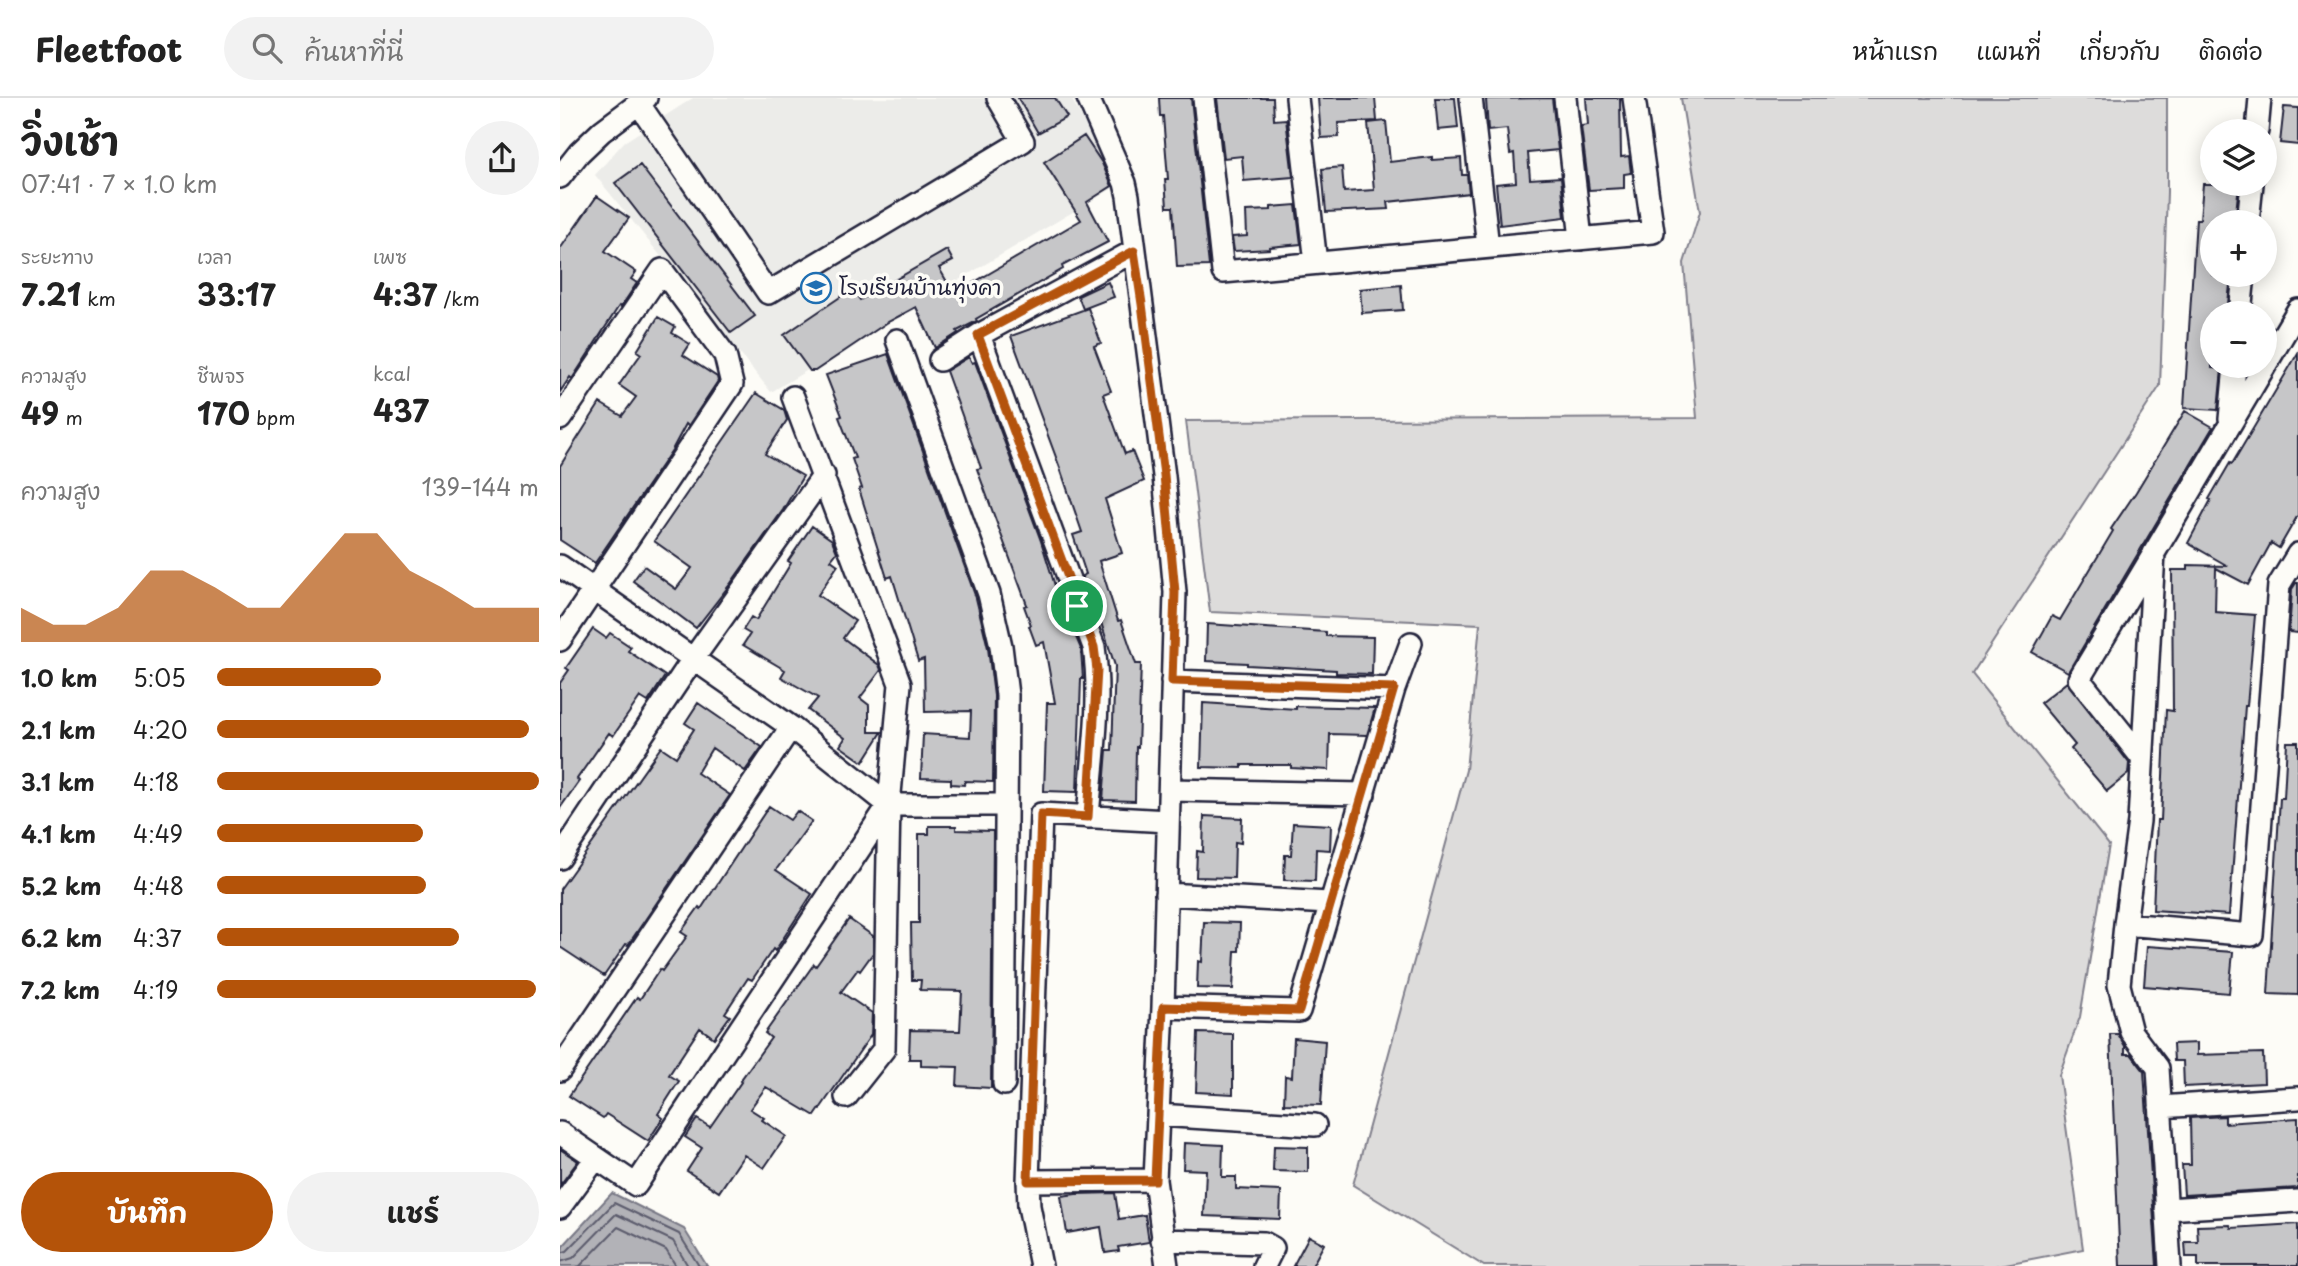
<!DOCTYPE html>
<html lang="th">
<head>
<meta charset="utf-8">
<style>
	:root { --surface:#fff; --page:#f2f2f2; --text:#222; --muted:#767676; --line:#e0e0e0; --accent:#b45309 }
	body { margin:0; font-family:"Playpen Sans","Playpen Sans Thai",sans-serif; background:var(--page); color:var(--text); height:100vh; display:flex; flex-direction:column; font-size:26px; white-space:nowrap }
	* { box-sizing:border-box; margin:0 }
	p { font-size:23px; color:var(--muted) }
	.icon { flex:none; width:38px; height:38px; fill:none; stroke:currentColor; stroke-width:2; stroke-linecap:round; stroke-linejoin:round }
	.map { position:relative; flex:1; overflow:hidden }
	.panel { display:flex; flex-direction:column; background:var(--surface); width:560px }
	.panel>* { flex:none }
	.fabs { position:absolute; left:1640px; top:21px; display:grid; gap:14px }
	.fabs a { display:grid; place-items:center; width:77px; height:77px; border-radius:50%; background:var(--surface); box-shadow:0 4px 18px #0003; font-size:35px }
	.pin { position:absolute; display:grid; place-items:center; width:60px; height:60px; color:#fff; margin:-30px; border:4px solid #fff; border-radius:50%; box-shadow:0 2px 7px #0007 }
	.round { display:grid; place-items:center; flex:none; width:74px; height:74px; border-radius:37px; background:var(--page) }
	.summary { display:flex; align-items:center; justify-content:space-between; height:119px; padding:0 21px }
	h1 { font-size:38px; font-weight:700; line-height:52px }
	.metrics { display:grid; grid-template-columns:repeat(3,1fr); gap:10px; height:119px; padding:7px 21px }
	.metrics div { display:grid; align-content:center }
	.metrics b { font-size:30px; font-weight:700 }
	.metrics small { font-size:19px; font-weight:400 }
	.metrics p { font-size:19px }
	.chart { height:196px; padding:14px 21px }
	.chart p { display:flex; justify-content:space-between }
	.chart svg { width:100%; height:126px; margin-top:7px; fill:var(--accent); opacity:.7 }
	.action { display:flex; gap:14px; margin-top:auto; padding:14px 21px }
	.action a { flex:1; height:80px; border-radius:42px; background:var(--accent); color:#fff; font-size:28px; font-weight:700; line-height:80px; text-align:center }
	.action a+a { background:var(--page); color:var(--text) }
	ul { padding:0 21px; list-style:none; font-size:23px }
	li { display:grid; grid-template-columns:112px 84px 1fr; align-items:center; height:52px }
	li i { height:18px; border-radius:9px; background:var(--accent) }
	header { display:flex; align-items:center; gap:42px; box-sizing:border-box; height:98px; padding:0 35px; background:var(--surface); border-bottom:2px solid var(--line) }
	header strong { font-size:33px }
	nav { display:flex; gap:38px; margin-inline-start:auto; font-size:24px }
	.search { width:490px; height:63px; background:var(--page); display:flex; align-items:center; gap:18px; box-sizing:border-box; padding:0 24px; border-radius:38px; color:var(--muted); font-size:26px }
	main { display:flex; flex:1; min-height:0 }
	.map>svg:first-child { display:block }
	.built { fill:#ecece9 }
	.green { fill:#dddcdb; stroke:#807f8b; stroke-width:2 }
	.water { fill:#b2b2b7; stroke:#787885; stroke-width:2 }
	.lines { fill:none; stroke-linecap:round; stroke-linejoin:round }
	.shore { stroke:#5c5c6d; stroke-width:2 }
	.building { fill:#c6c6c8; stroke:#22223b; stroke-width:2 }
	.minor-casing { stroke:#22223b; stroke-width:26 }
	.minor { stroke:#fdfcf7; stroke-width:21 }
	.route-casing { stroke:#fff; stroke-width:14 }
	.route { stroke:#b45309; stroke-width:9 }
	.labels { text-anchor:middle; stroke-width:7; stroke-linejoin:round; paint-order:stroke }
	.poi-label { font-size:21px; fill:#22223b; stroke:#fdfcf7; text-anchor:start }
</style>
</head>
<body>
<header>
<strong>Fleetfoot</strong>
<div class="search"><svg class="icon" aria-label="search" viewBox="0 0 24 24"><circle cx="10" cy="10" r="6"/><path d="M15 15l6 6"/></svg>ค้นหาที่นี่</div>
<nav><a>หน้าแรก</a><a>แผนที่</a><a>เกี่ยวกับ</a><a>ติดต่อ</a></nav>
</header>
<main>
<section class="panel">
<div class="summary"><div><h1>วิ่งเช้า</h1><p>07:41 · 7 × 1.0 km</p></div><a class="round"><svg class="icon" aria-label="share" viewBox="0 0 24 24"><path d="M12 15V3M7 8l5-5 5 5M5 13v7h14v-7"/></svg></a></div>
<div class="metrics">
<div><p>ระยะทาง</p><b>7.21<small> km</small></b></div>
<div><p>เวลา</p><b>33:17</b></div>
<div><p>เพซ</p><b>4:37<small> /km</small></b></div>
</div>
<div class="metrics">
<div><p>ความสูง</p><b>49<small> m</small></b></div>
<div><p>ชีพจร</p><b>170<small> bpm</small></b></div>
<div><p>kcal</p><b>437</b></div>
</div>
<div class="chart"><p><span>ความสูง</span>139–144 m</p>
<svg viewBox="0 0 160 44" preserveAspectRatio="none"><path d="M0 44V32L10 38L20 38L30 32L40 19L50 19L60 25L70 32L80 32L90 19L100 6L110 6L120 19L130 25L140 32L150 32L160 32V44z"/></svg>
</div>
<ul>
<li><b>1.0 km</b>5:05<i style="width:51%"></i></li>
<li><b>2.1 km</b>4:20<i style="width:97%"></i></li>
<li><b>3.1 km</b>4:18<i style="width:100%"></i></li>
<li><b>4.1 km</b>4:49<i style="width:64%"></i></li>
<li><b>5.2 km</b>4:48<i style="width:65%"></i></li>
<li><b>6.2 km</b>4:37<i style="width:75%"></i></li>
<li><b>7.2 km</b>4:19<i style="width:99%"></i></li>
</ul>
<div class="action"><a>บันทึก</a><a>แชร์</a></div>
</section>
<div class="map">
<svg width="1738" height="1168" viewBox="0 0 1738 1168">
	<rect width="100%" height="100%" fill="#fdfcf7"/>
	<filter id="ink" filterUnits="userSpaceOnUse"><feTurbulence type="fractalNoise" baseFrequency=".0143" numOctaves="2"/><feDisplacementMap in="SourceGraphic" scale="14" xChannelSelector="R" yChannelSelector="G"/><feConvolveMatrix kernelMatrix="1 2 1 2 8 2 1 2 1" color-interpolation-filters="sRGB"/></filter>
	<g filter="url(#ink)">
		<path class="built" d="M133 0H511L558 87 211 294 35 77 64 44Z"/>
		<path class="green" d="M1121 0H1607V94L1600 288 1412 576 1549 747 1520 919 1499 977 1523 1151 1435 1168H924L793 1087 906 672 920 526 650 514 626 323 1137 320 1124 165 1140 114Z"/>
		<path class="water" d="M52 1095 124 1131 147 1168H0L3 1148Z"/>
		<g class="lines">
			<path class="shore" d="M0 1155 7 1153 54 1105 119 1136 139 1168
				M0 1164 13 1160 56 1116 113 1143 128 1168
				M20 1168 58 1129 106 1152 116 1168"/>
		</g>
		<path class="building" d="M458 0H495L507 19 478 35Z
			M599 0H631L649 168 617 169 613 109H607L605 81H608L603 18H600Z
			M657 0H713L714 22 726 21 733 79 684 83 682 58 664 60Z
			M758 0H815L817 23 778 25 779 39 761 40Z
			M875 0H895L898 30 878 32Z
			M992 0 998 52 968 55 970 81 1001 79 1005 119 940 127 936 86 956 84 954 55 950 56 947 31 928 33 926 1Z
			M1026 0H1060L1061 59 1069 58 1071 75 1064 76V90L1029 92 1021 28 1028 27Z
			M1724 9 1738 10V47L1720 45Z
			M826 23 830 64 872 59V62L901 60 902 77H907L909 95 828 104 829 111 766 114 762 71 782 69 784 94 814 92 808 25Z
			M524 38 542 65 552 88 527 104 548 144 502 168 503 171 416 221 417 223 397 233 398 235 375 250 356 209 328 224 255 273H250L224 237 292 191 300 202 387 152 393 163 379 170 394 196 521 122 484 64Z
			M80 67 195 218 171 235 55 85Z
			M1643 86H1679L1675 124H1652V177H1671L1667 215H1652V270L1662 271 1658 312 1624 310 1636 121H1640Z
			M37 98 69 120 45 153 76 174 71 181 77 185 61 209 59 208 12 281 10 279 0 294V151Z
			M736 107 741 146 710 149V151L674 153 672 139 687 138 686 113 711 112V109Z
			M548 184 554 199 523 211 518 198Z
			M841 187 843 212 802 215 800 191Z
			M528 210 541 245 534 248 551 293 543 296 565 356 572 353 584 383 545 401 562 455 539 463 558 523 561 522 576 566H581L578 649H576L575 703 543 702 547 652H552L555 568 535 506 532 507 522 478 526 476 513 437 522 434 500 370 451 238Z
			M98 219 115 229 112 235 130 246 123 257 157 279 158 283 128 328 126 326 112 352 35 465 0 442V368L40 305 62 318 76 299 59 287 81 256 77 253Z
			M1738 255V417L1719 450 1711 445 1688 487 1656 470 1655 514 1695 517 1687 608H1685L1669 817 1593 812 1597 722H1601L1606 612 1613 613 1612 472H1628V467L1668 468 1628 445 1651 402 1649 401 1670 365 1672 366Z
			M328 256 416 500 428 550 434 598 433 684 405 683 404 687 391 686V681L361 680 363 636 410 639 411 613 365 614 364 561 358 563 332 478 327 480 299 391 302 390 292 361 295 360 279 319 282 318 266 277Z
			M409 259 412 265 415 264 481 443 496 491 521 551 523 581H521L517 694 484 693 487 605H495L484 544 476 547 469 528 471 527 464 508 467 507 417 371 421 370 386 273Z
			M196 295 224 312 227 322 205 356 243 378 223 412 171 485 136 530 73 483 84 468 116 491 132 470 94 443Z
			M1625 313 1653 329 1508 574 1472 554 1492 518 1500 522 1553 433 1551 431 1576 394Z
			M252 428 272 442 277 454 271 462 278 467 258 497 295 523 283 540 319 567 321 572 300 600 309 607V634H322L303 664 280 648 285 640 248 612 258 600 221 579 225 572 183 547 190 536 183 532 191 519 196 522 231 465 228 463Z
			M1736 485H1738V535L1729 534 1732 491Z
			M647 526 766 534V538L813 539 812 576 776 575V572L687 567V565L646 563Z
			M33 531 46 540 50 535 71 549 68 553 105 578 88 604 80 599 53 638 49 635 17 681 19 683 0 710V585L9 572 6 570Z
			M1507 584 1569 665 1568 676 1547 693 1511 651 1515 647 1480 605Z
			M138 605 202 649 185 673 152 650 137 675 170 697 68 847 66 846 44 878 0 849V791L101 649 116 659 134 631 125 625Z
			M643 605 736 611V608L815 610 807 637 770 636 769 672 731 670V667H682V670L641 669Z
			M1727 644H1738V897L1708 896 1720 700H1724Z
			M209 708 230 722 237 713 252 723 216 772 252 796 215 853 213 851 192 882 188 880 165 915 170 918 154 940 140 930 109 977 119 983 98 1016 103 1020 88 1043 46 1016 43 1020 9 998 77 899 80 901 100 871 102 873 127 838 121 834 139 809 141 811Z
			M644 718 682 720 681 745 675 744 674 780 636 779 637 753 643 754Z
			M733 725 771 727 770 752 756 751 755 783 724 782 725 757H731Z
			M369 728H396V732L433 733 431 990 397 988 398 969 361 968V961H349L350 932 400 933 402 893 360 892 361 882H352L351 825H359V736H369Z
			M289 821 313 838V855L300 873 298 871 281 894 312 915 311 937 255 1018 206 989 190 1011 204 1020 202 1022 226 1038 204 1070 184 1057 159 1094 127 1073 142 1050 125 1039 137 1021 150 1029 181 984 180 983 211 940 205 935 254 866 256 868Z
			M644 824 680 825 679 853H675L673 891 637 890 638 863 642 864Z
			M1587 848 1673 854 1669 895 1584 888Z
			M638 935 673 936V996L636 994Z
			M1550 936H1558L1565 948V956H1571L1584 973 1597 1168H1560Z
			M734 940 765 943 761 1007 724 1006 725 978 732 979Z
			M1637 945V957L1703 955 1704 985 1624 989 1623 963H1614L1613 946Z
			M1665 1018V1025L1738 1020V1090L1624 1097 1622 1067H1631L1630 1020Z
			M624 1045 663 1047 662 1079H676V1091L721 1093 720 1121 644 1118 646 1072 623 1071Z
			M714 1048 748 1049V1074L713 1073Z
			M0 1051 18 1063 0 1087Z
			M555 1095 559 1121 585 1117 589 1144 558 1149 559 1153 545 1155 541 1129 507 1135 501 1098 516 1096Z
			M1738 1126V1168H1638V1159H1626L1625 1144H1638L1637 1128 1670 1127 1671 1130Z
			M749 1138 764 1146 752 1168H733Z"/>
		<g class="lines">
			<g class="minor-casing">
				<path id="minor" d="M528 0 565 85 568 98 604 378 615 494 603 909 595 1082 607 1168
					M644 0 663 174 1093 134 1074 0
					M737 0 756 165
					M911 0 928 149
					M1005 0 1021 141
					M79 6 208 195 463 43 438 0
					M1697 33 1700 0
					M0 79 19 55 42 33 86 0
					M1688 124 1692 86
					M1680 215 1684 177
					M419 237 534 549C542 605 532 663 528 719
					M337 242 429 496 441 548 447 597 444 986
					M380 262 419 237 574 153
					M233 299 340 586 329 707 324 951 286 999
					M0 321 102 172 165 257 172 286 0 542
					M1670 321 1675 268
					M0 468 231 629 329 707H446
					M612 583 834 591
					M1582 660 1519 581 1592 459
					M611 692 804 696
					M0 760 133 561 264 377
					M606 796 769 805
					M1565 826 1692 837 1719 487 1738 456
					M603 909 739 913 834 591 851 545
					M0 972 231 629
					M1600 1009 1738 1000
					M598 1017 755 1027
					M0 1035 76 1087 328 708
					M468 1083 595 1082
					M0 1109 36 1060
					M1606 1111 1738 1103
					M602 1142 704 1145 713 1150 704 1168
					M481 1168 469 1108 468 1083 481 716 608 723
					M1610 1168 1598 970 1571 934 1559 887 1565 826 1579 723 1594 455 1738 212"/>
			</g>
			<use href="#minor" class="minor"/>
		</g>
	</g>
	<g class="lines" filter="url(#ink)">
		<g class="route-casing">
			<path id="route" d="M574 153 582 206 604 377 615 494 612 583 834 590 739 913 603 909 595 1082 468 1083 481 716 528 719 537 572 534 549 418 237Z"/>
		</g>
		<use href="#route" class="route"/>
	</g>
	<defs>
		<g id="school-ring" transform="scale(1.575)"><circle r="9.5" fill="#fdfcf7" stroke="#1f6fb2" stroke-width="1.5"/><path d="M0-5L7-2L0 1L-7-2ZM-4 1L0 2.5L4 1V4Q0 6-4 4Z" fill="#1f6fb2"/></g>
	</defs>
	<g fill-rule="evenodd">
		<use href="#school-ring" x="256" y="190"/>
	</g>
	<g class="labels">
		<g class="poi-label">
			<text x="279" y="197">โรงเรียนบ้านทุ่งคา</text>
		</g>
	</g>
</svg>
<div class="fabs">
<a><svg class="icon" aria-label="layers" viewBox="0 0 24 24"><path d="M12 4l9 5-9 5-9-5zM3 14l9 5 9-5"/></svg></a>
<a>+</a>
<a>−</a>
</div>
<div class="pin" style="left:517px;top:508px;background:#1e9e55"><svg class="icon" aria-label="arrive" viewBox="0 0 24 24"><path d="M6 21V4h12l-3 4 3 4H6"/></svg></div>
</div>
</main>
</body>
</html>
